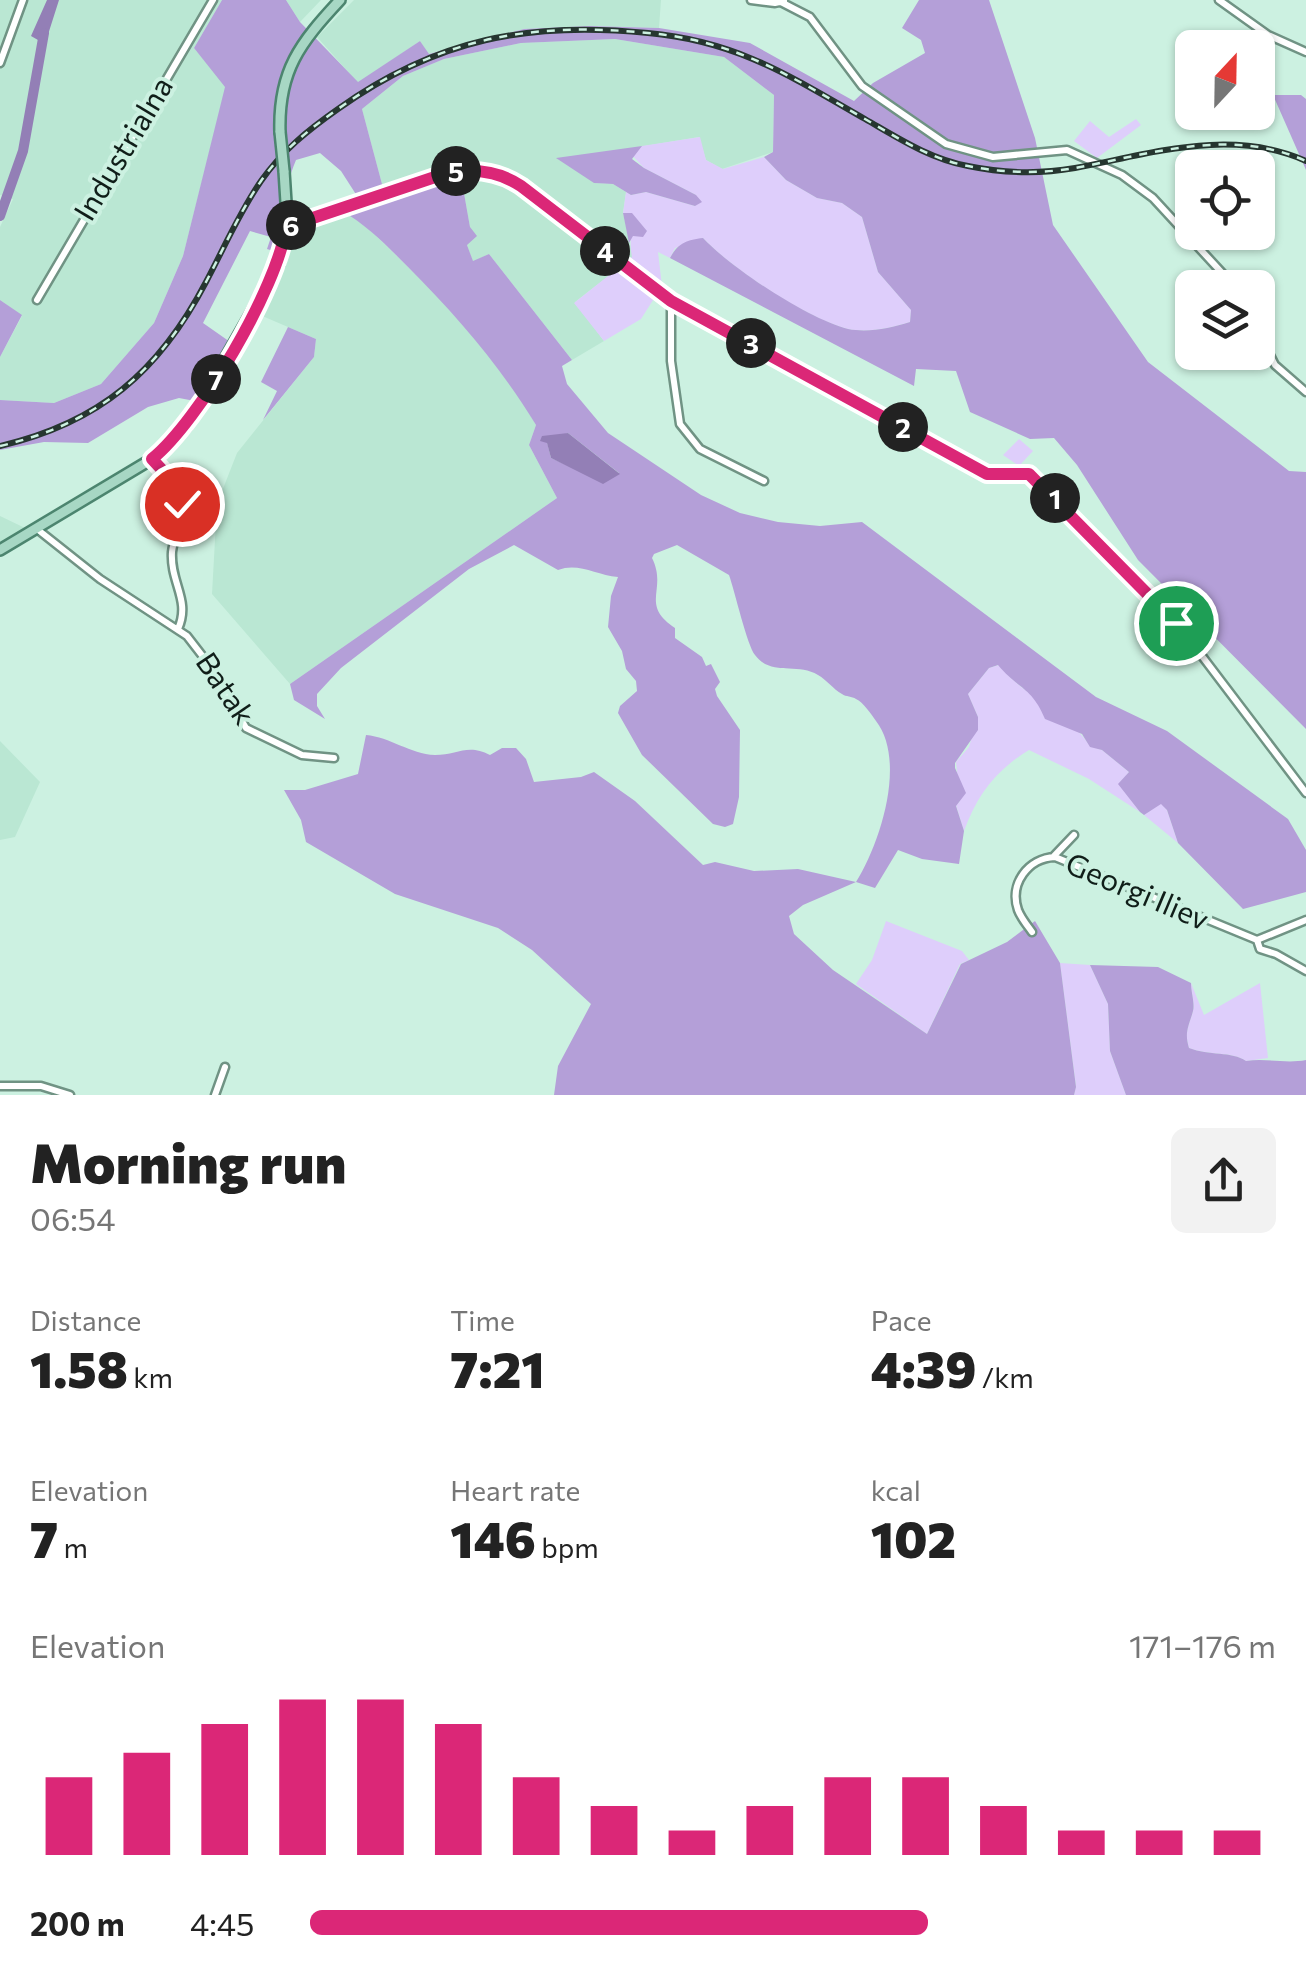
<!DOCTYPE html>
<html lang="en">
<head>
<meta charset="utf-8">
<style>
	:root { --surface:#fff; --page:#f2f2f2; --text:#222; --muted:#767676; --accent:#db2777 }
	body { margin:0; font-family:Commissioner,sans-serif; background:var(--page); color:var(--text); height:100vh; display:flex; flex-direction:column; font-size:38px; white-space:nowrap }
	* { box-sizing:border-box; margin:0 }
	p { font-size:32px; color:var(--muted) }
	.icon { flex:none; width:55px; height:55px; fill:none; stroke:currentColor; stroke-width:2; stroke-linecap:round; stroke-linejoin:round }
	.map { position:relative; height:1095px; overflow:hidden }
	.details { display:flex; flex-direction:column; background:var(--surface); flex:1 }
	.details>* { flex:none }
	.needle { width:65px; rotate:22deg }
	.tools { position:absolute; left:1175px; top:30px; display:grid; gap:20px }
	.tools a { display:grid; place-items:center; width:100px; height:100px; border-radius:15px; background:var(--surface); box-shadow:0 2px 8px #0004; font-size:50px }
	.pin { position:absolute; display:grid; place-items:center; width:85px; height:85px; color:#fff; margin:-42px; border:5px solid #fff; border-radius:50%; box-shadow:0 2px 10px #0007 }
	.km { position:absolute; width:50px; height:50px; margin:-25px; border-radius:50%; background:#222; color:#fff; font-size:28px; line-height:50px; text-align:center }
	.round { display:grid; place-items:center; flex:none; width:105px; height:105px; border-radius:15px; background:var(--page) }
	.head { display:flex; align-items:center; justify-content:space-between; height:170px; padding:0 30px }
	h1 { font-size:55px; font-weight:800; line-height:75px }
	.metrics { display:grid; grid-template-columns:repeat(3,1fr); gap:15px; height:170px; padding:10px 30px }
	.metrics div { display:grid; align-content:center }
	.metrics b { font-size:50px; font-weight:800 }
	.metrics small { font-size:28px; font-weight:400 }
	.metrics p { font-size:28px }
	.chart { height:280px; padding:20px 30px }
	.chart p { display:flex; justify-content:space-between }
	.chart svg { width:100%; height:180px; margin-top:10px; stroke:var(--accent); stroke-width:6 }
	ul { padding:0 30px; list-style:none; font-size:32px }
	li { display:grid; grid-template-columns:160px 120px 1fr; align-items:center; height:75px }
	li i { height:25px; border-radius:12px; background:var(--accent) }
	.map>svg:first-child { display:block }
	.built { fill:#bae7d3 }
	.green { fill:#decefb }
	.forest { fill:#b49fd8; fill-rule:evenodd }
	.water { fill:#937fb6 }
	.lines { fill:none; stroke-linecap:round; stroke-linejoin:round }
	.river { stroke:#937fb6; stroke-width:10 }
	.minor-casing { stroke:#709384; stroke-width:11 }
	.major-casing { stroke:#4c856f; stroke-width:14 }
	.minor { stroke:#fff; stroke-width:6 }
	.major { stroke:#a7d7c4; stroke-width:9 }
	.rail-casing { stroke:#263630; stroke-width:6 }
	.rail { stroke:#ccf1e1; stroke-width:2.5; stroke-dasharray:8; stroke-linecap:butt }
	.major-bridge-casing { stroke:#4c856f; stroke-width:14; stroke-linecap:butt }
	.major-bridge { stroke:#a7d7c4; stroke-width:9 }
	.route-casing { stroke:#fff; stroke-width:20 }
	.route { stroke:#db2777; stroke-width:12 }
	.labels { text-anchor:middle; stroke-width:8; stroke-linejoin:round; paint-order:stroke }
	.street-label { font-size:30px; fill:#101e19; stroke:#ccf1e1 }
</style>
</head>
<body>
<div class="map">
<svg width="1306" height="1095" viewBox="0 0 1306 1095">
	<rect width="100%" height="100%" fill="#ccf1e1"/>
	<path class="built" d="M0 0H222L194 48 226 86 183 256 154 323 101 384 54 403 0 400V357L22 316 0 300V227L13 199 0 195Z
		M286 0H321L300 22Z
		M354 0H661L659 28 590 26 524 29 428 54 420 41 358 83 317 37Z
		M615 39 724 57 774 95 773 152 722 169 706 160 699 137 632 148 594 183 613 184 626 192 623 213 633 257 575 302 604 341 572 360 489 254 473 262 467 245 470 227 462 182H439L386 199 362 109 403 76 444 59 521 43Z
		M342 211 363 223 462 320 516 391 536 425 529 445 557 498 290 684 212 594 217 504 237 453 314 357 316 339 260 315 295 230Z
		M0 516 25 528 0 545Z
		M0 741 40 782 15 837 0 840Z"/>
	<path class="green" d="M1136 119 1141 125 1097 158 1074 141 1090 121 1109 137Z
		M700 137 706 160 723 169 764 157 786 180 817 198 842 203 862 217 878 272 911 310 910 322C890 328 868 333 848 329 807 319 731 268 703 238L675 248 670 258 658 252 662 286 641 319 604 341 574 303 632 257C629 242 632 229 632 213H623L626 192 631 195 646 192 695 206 696 195 644 168 632 155 642 146Z
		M1019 439 1033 451 1019 466 1003 455Z
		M999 665C1022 695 1070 715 1090 746L1102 750 1129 772 1119 784 1140 812 1089 779 1029 750C996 770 977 795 964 831L956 805 960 801 956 762 969 747 978 717 968 694 989 668Z
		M1161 803 1167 810 1178 843 1144 815Z
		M886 921 962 951 969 960 960 964 927 1034 856 984 872 960Z
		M1060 963 1090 965 1108 1004 1110 1051 1126 1095H1074L1076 1086Z
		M1191 983 1204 1015 1260 983 1268 1058 1246 1061C1232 1051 1209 1056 1189 1048 1184 1032 1189 1026 1193 1011 1195 1004 1191 992 1191 983Z"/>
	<path class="forest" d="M222 0H286L300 22 358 82 420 41 429 54 524 29 590 26 659 28 750 43 854 101 873 83 925 53 921 40 902 28 919 0H989L1035 138 1053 225 1148 362 1289 471 1306 472V729L1138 560 1077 465 1054 438 1030 439 970 412 956 371 916 369 914 386 670 258C678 243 687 240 703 238 731 268 808 319 848 329 869 333 890 328 910 322L911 310 878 272 862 217 842 203 817 198 786 180 764 157 773 152 774 95 724 57 615 39 521 43 444 59 403 76 362 109 386 199 439 182H462L470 227 477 236 467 245 473 261 489 254 572 360 562 366 567 384 608 433 701 495 740 513 778 522 820 526 862 522 1096 697 1167 731 1288 819 1306 850V892L1243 909 1178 843 1167 810 1161 804 1144 815 1140 812 1118 784 1129 772 1102 750 1090 747 1082 734 1045 719C1032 687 1018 689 998 665L989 668 968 694 978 717V730L955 763V768L966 793 956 806 964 831 959 864 922 859 898 850 875 888 856 882 803 905 789 916 794 934 833 970 927 1034 961 964 1007 942 1035 921 1060 963 1076 1087 1074 1095H554L558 1066 591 1004 532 950 498 928 395 894 306 842 301 820 284 790H305L358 774 366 735C390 737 410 754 435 755 457 755 468 743 490 755L502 748H516L526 759 534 782 581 777 594 772 635 801 703 865 715 862 754 871 798 869 856 882C880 844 907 761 876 721 872 715 863 702 856 699 852 696 846 697 842 694 833 689 827 680 818 675 797 662 771 677 755 655 747 645 735 592 729 575L677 545 654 554 652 558C668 590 639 604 675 628V638L702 657 706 666 711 664 720 682 715 689 717 696 740 730 739 797 733 824 725 827 713 824 642 755 618 713 620 706 637 691 636 681 626 669 622 651 608 627 611 596 618 577C596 575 578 562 558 570L514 545 469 569 341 668 317 694V706L325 719 294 700 290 684 557 498 529 445 536 425C500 366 457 316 408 267 387 246 368 226 342 211L359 199 341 171 320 153 296 160C283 190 283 220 280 253L267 249 271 237 250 231 203 323 233 344 200 402 179 398 148 407 88 443 44 442 0 450V400L54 403 101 384 154 323 183 256 225 87 194 48ZM568 433 619 473 573 468 551 458 547 442Z
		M1273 95H1301L1306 99V170Z
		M642 146 632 159 644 168 696 195 702 202 695 206 646 192 631 195 613 184 594 183 556 158Z
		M623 213H632L647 231 643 237 633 236 629 243Z
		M0 300 22 315 0 357Z
		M288 327 316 339 314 357 263 420 277 391 261 382Z
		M1090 965 1158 967 1191 983C1191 992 1195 1004 1193 1011 1189 1026 1184 1032 1189 1048 1209 1056 1232 1051 1246 1061 1267 1058 1286 1064 1306 1060V1095H1126L1110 1051 1108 1004Z"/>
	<path class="water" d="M47 0H59L45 44 31 36Z
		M568 433 620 474 603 484 551 458 547 443 540 441 542 436Z"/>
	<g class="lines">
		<path class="river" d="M0 216 23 151 44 33"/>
		<g class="minor-casing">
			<path id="minor" d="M751 0 775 3 784 1
				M1219 0 1268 35 1306 52
				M781 2 810 17 862 86 946 144 993 157 1067 150 1122 175 1153 198 1236 288
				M0 63 23 0
				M286 227 455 171 497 174 512 180 662 295 987 474 1022 472 1038 481 1186 635 1306 793
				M37 300 213 0
				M671 301V361L680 424 700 449 764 481
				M1258 332 1275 365 1306 392
				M152 459C161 470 179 482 182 497 185 514 174 534 172 552 170 583 191 600 178 629
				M37 529 100 579 187 636 211 667 246 728 302 755 334 758
				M1053 857 1074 835
				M1032 932C1027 925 1021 918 1018 910 1009 884 1028 858 1055 857L1257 940 1260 949 1276 954 1306 971
				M1257 940 1306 920
				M0 1086H41L70 1095
				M215 1095 225 1067"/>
		</g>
		<g class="major-casing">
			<path id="major" d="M280 132C278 71 300 43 340 0
				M0 550 152 459 186 427 279 264 287 218 284 171"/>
		</g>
		<use href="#minor" class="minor"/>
		<use href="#major" class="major"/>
		<g class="rail-casing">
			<path id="rail" d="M0 446C99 423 159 372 206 282 224 248 239 213 261 181 282 151 308 130 338 109 436 39 529 21 648 33 737 41 790 76 865 119 898 138 930 159 968 166 1002 173 1041 174 1075 168 1151 154 1230 127 1306 161"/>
		</g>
		<use href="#rail" class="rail"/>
		<g class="major-bridge-casing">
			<path id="major-bridge" d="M280 132 284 171"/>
		</g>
		<use href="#major-bridge" class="major-bridge"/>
	</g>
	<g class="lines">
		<g class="route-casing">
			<path id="route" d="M182 504 177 486 152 459C199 421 278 287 286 227L441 175C469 168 497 170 521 186L671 301 987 474H1029L1176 623"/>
		</g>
		<use href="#route" class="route"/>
	</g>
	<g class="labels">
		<g class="street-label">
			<text transform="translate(124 149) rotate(-59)" y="10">Industrialna</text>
			<text transform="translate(225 689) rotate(56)" y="10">Batak</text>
			<text transform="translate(1137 892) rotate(23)" y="10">Georgi Iliev</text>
		</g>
	</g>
</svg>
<div class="tools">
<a><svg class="needle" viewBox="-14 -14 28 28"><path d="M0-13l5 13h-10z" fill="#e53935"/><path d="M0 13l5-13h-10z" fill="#767676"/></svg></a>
<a><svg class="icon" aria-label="locate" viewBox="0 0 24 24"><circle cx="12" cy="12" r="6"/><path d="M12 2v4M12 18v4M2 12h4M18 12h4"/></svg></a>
<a><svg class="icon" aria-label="layers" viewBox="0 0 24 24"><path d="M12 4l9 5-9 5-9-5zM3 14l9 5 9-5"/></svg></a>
</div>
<div class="pin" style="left:1176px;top:623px;background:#1e9e55"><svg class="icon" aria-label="arrive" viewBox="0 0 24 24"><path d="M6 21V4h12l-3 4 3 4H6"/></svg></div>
<div class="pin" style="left:182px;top:504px;background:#d93025"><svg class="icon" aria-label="check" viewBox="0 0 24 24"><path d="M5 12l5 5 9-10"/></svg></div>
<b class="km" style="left:1055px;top:498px">1</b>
<b class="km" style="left:903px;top:427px">2</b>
<b class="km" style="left:751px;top:343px">3</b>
<b class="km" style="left:605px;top:251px">4</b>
<b class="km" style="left:456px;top:171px">5</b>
<b class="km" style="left:291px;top:225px">6</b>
<b class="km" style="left:216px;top:379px">7</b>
</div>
<section class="details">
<div class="head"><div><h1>Morning run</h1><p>06:54</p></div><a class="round"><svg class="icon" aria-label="share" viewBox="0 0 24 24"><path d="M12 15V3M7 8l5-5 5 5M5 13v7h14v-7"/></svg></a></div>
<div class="metrics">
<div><p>Distance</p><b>1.58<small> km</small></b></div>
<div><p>Time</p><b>7:21</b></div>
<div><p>Pace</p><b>4:39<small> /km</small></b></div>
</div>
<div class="metrics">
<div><p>Elevation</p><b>7<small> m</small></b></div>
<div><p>Heart rate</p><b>146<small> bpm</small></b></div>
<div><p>kcal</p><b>102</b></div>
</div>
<div class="chart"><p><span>Elevation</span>171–176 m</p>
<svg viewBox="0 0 160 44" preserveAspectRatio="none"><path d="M5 44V25M15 44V19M25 44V12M35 44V6M45 44V6M55 44V12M65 44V25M75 44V32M85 44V38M95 44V32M105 44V25M115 44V25M125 44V32M135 44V38M145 44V38M155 44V38"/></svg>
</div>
<ul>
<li><b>200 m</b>4:45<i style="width:64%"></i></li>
</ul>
</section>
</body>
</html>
